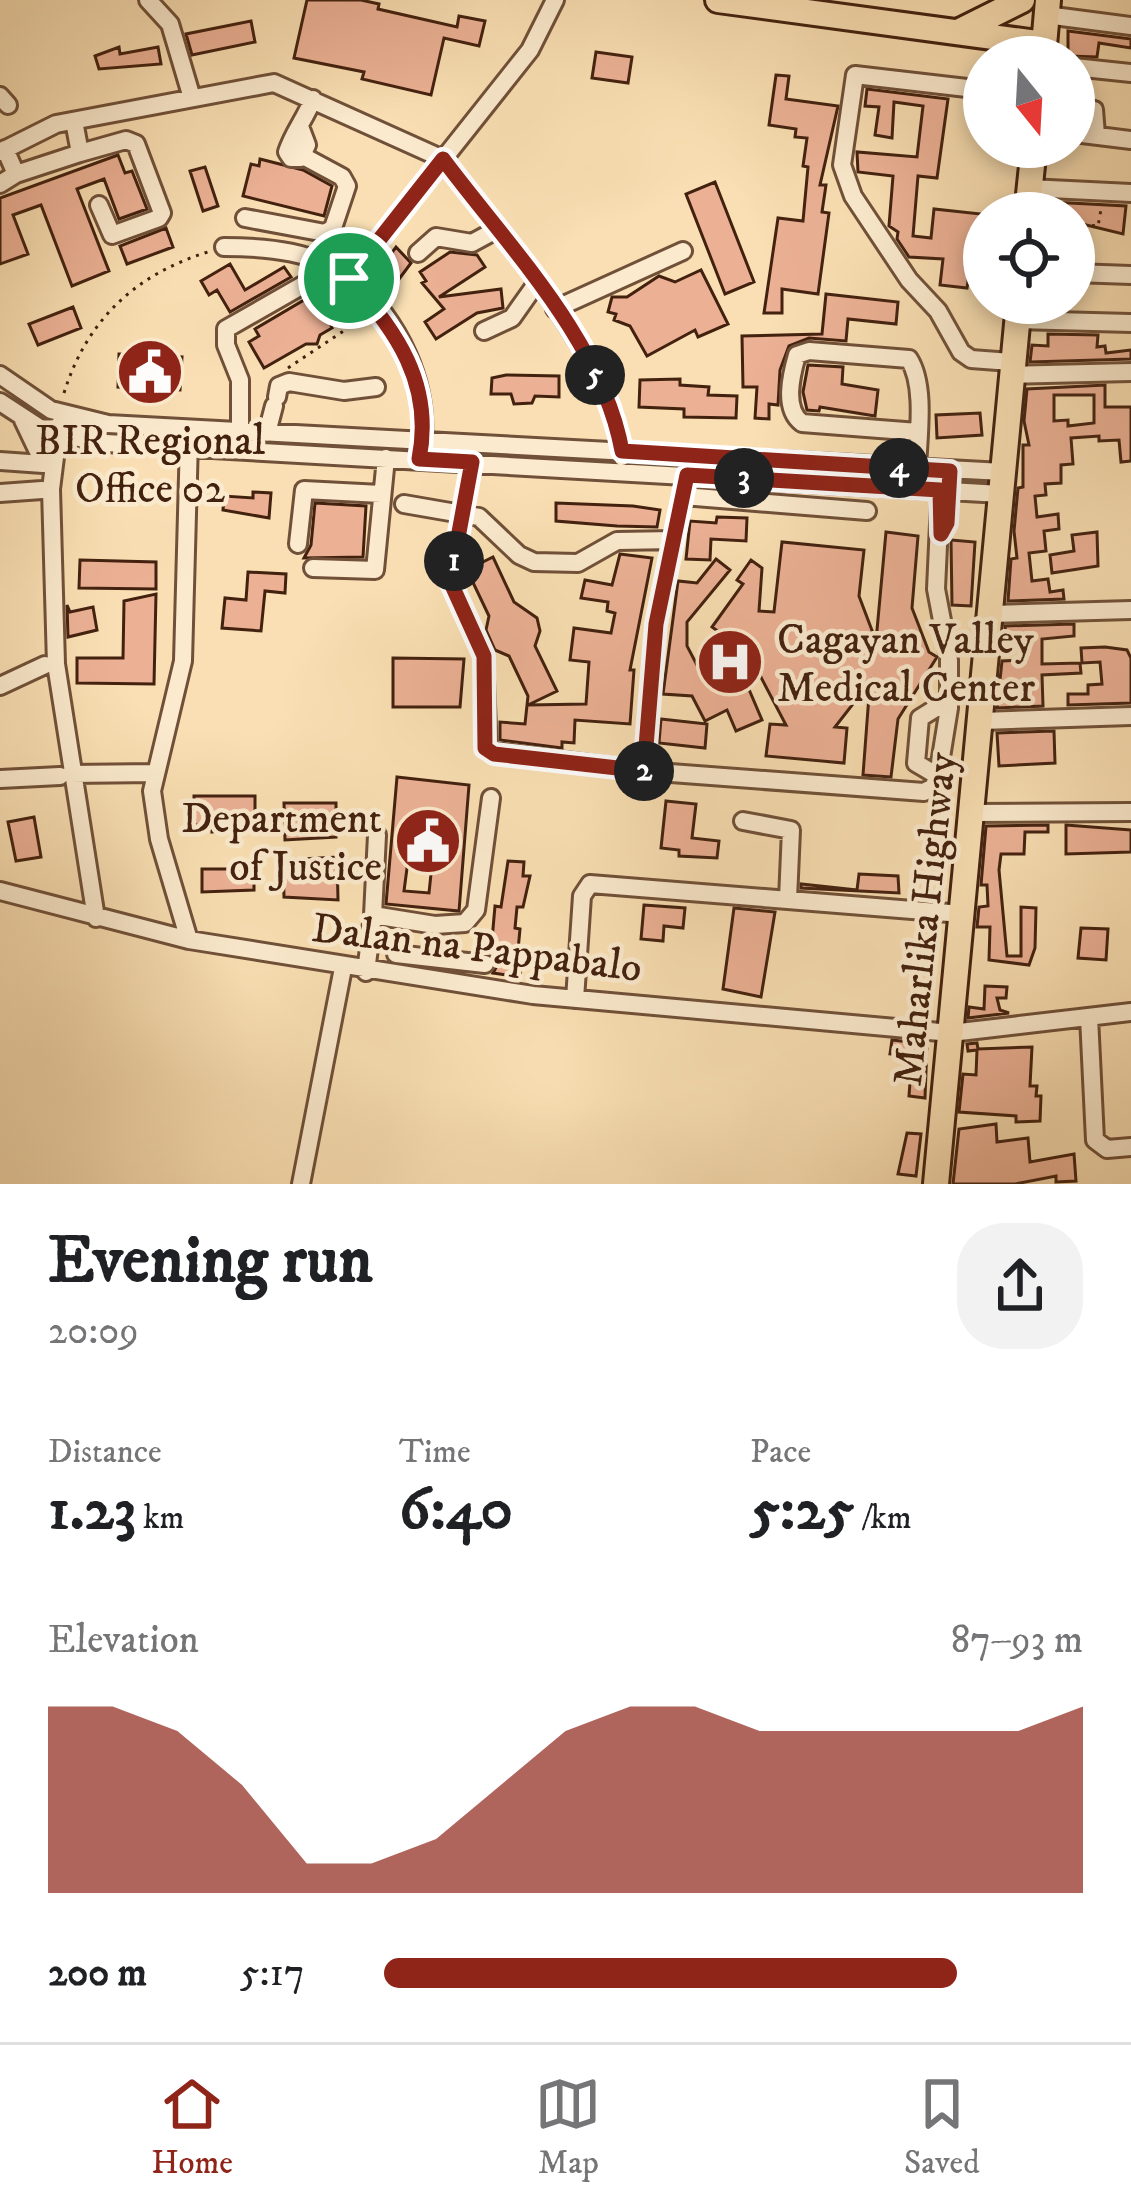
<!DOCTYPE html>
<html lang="en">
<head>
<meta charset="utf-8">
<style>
	:root { --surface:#fff; --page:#f2f2f2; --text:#202124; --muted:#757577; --line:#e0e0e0; --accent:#8f2418 }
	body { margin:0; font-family:"IM FELL DW Pica",serif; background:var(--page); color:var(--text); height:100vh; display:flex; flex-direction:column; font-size:45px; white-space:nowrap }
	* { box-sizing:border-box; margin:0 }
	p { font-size:39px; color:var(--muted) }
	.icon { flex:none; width:66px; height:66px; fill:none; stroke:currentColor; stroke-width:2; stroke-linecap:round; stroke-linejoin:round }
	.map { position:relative; height:1184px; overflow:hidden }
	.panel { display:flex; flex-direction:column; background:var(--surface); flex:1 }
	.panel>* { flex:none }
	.needle { width:78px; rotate:162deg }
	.buttons { position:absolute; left:963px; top:36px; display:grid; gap:24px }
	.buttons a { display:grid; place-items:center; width:132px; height:132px; border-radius:50%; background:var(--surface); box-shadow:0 6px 18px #0003; font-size:60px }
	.pin { position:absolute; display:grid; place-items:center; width:102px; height:102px; color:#fff; margin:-51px; border:6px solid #fff; border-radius:50%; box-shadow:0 3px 12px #0007 }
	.km { position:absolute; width:60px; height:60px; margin:-30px; border-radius:50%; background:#222; color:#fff; font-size:33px; line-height:60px; text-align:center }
	.round { display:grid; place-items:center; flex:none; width:126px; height:126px; border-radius:48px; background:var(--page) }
	.head { display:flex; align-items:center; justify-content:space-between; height:204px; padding:0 48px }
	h1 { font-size:66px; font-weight:700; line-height:90px }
	.stats { display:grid; grid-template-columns:repeat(3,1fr); gap:18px; height:204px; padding:12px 48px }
	.stats div { display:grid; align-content:center }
	.stats b { font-size:60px; font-weight:700 }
	.stats small { font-size:33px; font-weight:400 }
	.stats p { font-size:33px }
	.chart { height:336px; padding:24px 48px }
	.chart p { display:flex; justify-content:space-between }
	.chart svg { width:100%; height:216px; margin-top:12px; fill:var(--accent); opacity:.7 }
	ul { padding:0 48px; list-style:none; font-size:39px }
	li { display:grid; grid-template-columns:192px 144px 1fr; align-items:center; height:90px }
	li i { height:30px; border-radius:15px; background:var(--accent) }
	.dock { display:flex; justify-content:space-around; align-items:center; height:168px; border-top:3px solid var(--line); background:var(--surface); font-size:33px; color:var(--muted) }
	.dock a { display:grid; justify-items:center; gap:6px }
	.dock .selected { color:var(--accent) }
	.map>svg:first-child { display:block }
	.building { fill:#ecb195; stroke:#43210f; stroke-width:3; fill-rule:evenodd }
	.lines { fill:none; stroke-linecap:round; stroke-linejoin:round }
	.minor-casing { stroke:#705038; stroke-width:22 }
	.highway-casing { stroke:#43210f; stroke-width:30 }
	.path { stroke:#43210f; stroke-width:3; stroke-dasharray:3 6; stroke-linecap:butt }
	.minor { stroke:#fbeace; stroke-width:16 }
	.highway { stroke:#f9dfb3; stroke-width:24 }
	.route-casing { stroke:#fff; stroke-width:24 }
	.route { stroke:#8f2418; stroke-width:15 }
	.labels { text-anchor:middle; stroke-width:9; stroke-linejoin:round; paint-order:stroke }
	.poi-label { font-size:42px; fill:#43210f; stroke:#fbeace }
	.street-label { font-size:42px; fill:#43210f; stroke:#fbeace }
</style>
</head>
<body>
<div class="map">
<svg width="1131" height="1184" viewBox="0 0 1131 1184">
	<rect width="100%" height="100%" fill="#f9dfb3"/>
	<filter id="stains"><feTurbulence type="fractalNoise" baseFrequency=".00167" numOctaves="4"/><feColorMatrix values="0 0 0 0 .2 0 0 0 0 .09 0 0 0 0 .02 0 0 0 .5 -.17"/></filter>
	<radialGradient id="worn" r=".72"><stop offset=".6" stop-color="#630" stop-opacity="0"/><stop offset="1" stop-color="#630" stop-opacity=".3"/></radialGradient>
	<path class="building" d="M307 0H361L379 4 378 9 457 27 459 16 485 21 479 46 444 38 431 95 362 79 364 72 294 58Z
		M251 21 255 42 192 55 186 34Z
		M1068 31 1131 39V48L1099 43 1097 57 1068 56Z
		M119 47 120 54 158 47 161 64 99 69 95 56Z
		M596 52 632 57 628 83 592 78Z
		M776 75 789 76 786 99 838 106 820 185H826L822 212 829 213 818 294 782 289V313H764L778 218 803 221 808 167 803 166 807 138 795 137 796 129 769 125Z
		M867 89 948 99 937 178 918 176 913 236 931 238 934 209 981 214 976 263 971 262 967 288 940 285 943 259 909 257 897 239 898 232 889 226 893 176 858 172 857 152 917 157 923 106 894 102 892 138 875 135 879 107 865 106Z
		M118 155 125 173 132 171 147 209 119 219 104 179 77 189 109 271 72 286 41 205 13 215 28 254 0 264V198Z
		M260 159 303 170 332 186 324 216 243 196 251 164 259 166Z
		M205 167 218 206 203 211 190 171Z
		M715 182 754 282 725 294 686 194Z
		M1051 202 1126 206 1123 234 1074 222V213H1050Z
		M166 228 173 247 127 264 120 246Z
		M396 247 411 263 391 290 374 277Z
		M450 252 477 255 485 267 439 297 501 289 503 308 477 313 436 339 425 322 444 309 422 283 426 281 420 272Z
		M230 264 245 290 284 267 291 277 230 312 217 290 209 295 201 281Z
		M701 270 728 324 698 337 695 330 647 356 630 326 614 320 616 314 608 312 612 297H627L659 276 675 282Z
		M316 293 332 328 320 335 317 344H306L264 368 249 342 259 336 255 329Z
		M826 294 898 302 896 324 848 319 846 341 809 338 789 346 780 370 778 405 769 404V419L755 418 757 387H743L742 336 822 334Z
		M73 307 81 328 38 345 29 324Z
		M1048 334 1098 335 1097 347 1105 346 1106 353 1131 350V359L1030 362 1032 345 1048 346Z
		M119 354 182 357 180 390 118 387Z
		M808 365 843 367 842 384 878 390 875 416 820 407 819 411 807 410 803 392Z
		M506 375 559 376V397L535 396 532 403 514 404 511 394H491L492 378Z
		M680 379V385L709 387 708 395 737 396 736 418 684 417V409L639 407 640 380Z
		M1105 385V407H1131V461L1121 462 1119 440 1099 441V436L1071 438 1073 464 1061 465V483L1045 484 1046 495 1035 496 1037 517 1058 514 1059 529 1044 531 1046 551 1029 553 1032 581 1048 579 1050 592 1063 590 1064 599 1008 601 1011 559 1017 558 1014 531 1018 488 1023 487V445H1029L1024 421 1027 389ZM1054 395H1094V423L1068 426V420L1054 421Z
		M980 413 982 435 937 438 936 415Z
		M253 492 271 493 269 518 223 510 224 496 253 498Z
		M315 503 366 506 363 557 304 558 311 545Z
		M556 503 633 506 660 510 657 527 617 526 556 521Z
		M717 517 747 518 746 541 711 539 710 560 686 559 690 521 716 523Z
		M886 532 918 536 912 608 929 652 937 657 898 719 891 777 863 775 870 682 835 727 847 728 844 763 766 756 770 724 786 725 743 643 737 645 712 627 743 584 737 580 751 560 762 568 759 611 774 612 782 542 864 550 859 596 876 641Z
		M1097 532 1098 566 1052 573 1050 555 1074 551 1072 535Z
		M951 540 975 542 971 606 952 605Z
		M620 554 652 558 630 670H634L630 724 575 720 574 743 562 742V748L500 740V722L525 724 528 696 509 656 495 650 486 630 489 616 467 570 493 557 514 602 537 618 540 631 535 646 557 691 528 705 586 704 589 662 570 660 574 628 611 633 615 613 607 611 608 602 581 598 585 580 612 585Z
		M716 559 730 570 687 622V646L698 667 733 652 762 720 736 731 727 710 705 721 692 696 663 694 678 581 697 583Z
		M80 560 156 562V589L79 588Z
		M248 572 286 574 285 593 265 591 261 631 222 628 225 598 246 600Z
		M156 594 154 684 77 683V658H123L124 601Z
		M67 605 70 612 93 607 97 630 68 637Z
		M1074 624V636L1042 639V664L1080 663 1081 673 1042 675 1043 706 997 708 1002 661 1026 660V640L1007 642 1005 626Z
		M1105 647 1127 650 1131 658V703L1068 705V694H1088V685L1102 684 1100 662 1082 663 1081 648Z
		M393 658 464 659 460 707H393Z
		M661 719 707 724 705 748 659 743Z
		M1054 731 1055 763 999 766 997 733Z
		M397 777 469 785 459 911 386 904ZM409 853 433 855 429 893 404 891Z
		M194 796H255V825L212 832V825H194Z
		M666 801 696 804 692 838 719 841 717 858 679 856V850L661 848Z
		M284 803H336V837L285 840Z
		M34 817 41 857 16 861 8 822Z
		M1048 825V832H1025L1024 854H1001L999 870 1007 956H1021V907L1036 908 1035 948 1029 965 989 960 990 927H977L979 907 988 906 987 885H981L986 826Z
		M1066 825 1131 830V852L1066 854Z
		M337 857 338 900 284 897 283 860Z
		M508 861 524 862 523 876H530L523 907H517L515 928 520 929 518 950 523 951 520 977 493 973 498 964 492 940 495 906 501 907Z
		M202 869H254V890L202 892Z
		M859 874 898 876 899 893 801 888V884L857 890Z
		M644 905 685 908 683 928 664 926 663 941 641 939Z
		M734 908 775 912 761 997 723 989Z
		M1081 928 1108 929 1106 960 1078 958Z
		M985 986 1007 987 1006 998H997L1000 1010 1009 1013 968 1018 969 1007 984 1009Z
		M892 1040 927 1044 925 1098 909 1096 912 1056 890 1054Z
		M977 1043 978 1049 1032 1047 1030 1086H1037L1036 1096H1041L1040 1121 1016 1122V1116L959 1112 963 1074 976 1075 977 1050 968 1051 967 1044Z
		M996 1124 997 1142 1028 1138 1030 1162 1074 1154 1076 1181 1056 1182V1176L1015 1184H953L959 1129Z
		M907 1133 921 1134 916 1176 898 1174Z"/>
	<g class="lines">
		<g class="minor-casing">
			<path id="minor" d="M148 0 170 24 192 98
				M1046 15 1131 26
				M1074 67 1131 73
				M984 90 855 75 842 165 853 196 909 280 938 311 961 352 971 359 1011 362
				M0 96 8 105
				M1074 105 1094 110 1096 135
				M301 129 307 145 301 158H291L287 152C293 133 305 119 313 99
				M1074 133 1131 140
				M5 149 16 174 80 153 74 121
				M0 152 56 124 274 83 443 159C498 232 618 366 622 457
				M80 153 126 140 136 144 162 213 159 218 112 235 99 205
				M0 184 16 174
				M1029 188 1131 193
				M245 218 325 233 333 228 347 186 342 177 303 156
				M224 247C266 247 317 251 351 279 399 319 430 385 422 447
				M418 253 436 237 472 243 496 230
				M1074 273 1131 275
				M349 278 530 50 555 0
				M555 309 683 251
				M1017 320 1131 323
				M484 331 512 318 536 284
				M0 375 51 410 108 424 1003 472
				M1010 375 1131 372
				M277 397 279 386 289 382 344 391 376 387
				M0 402 46 432 106 443 1001 494
				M23 420 43 462
				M59 425 51 489 56 664 96 918
				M240 432V380L226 345V329L310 281
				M267 433 274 406
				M0 461 43 464
				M472 462 450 581 484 656 488 751 644 771 924 792 933 787 938 776
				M917 469C918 437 926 386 909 359L809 351 797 355C791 376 783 409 802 423L918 432
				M941 481 936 589 948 652
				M0 493 42 490
				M683 496 867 511
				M404 504 479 517 519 555 534 562 578 563 617 541 674 540
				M298 544 304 490 381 494
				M313 568 375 570 386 458
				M992 614 1131 610
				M0 686 45 665
				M949 708H936L920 718 916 763 938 776 949 708V660
				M982 721 1131 716
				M644 771 656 624 687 475
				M70 774 155 773
				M0 779 60 776
				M972 813 1131 812
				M743 821 791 830 788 899
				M377 835 373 915 435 925 465 923 476 910 491 798
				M0 891 189 940 533 995 951 1033 1131 1012
				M189 940 159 839 152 791 183 661 189 440
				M396 954 485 964
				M366 972 373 915
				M575 999 582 896 590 884 962 914
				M1089 1017 1095 1140 1107 1149 1131 1147
				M301 1184 343 968"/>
		</g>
		<g class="highway-casing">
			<path id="highway" d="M718 0 1044 44
				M960 31 1022 0
				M1043 57 1048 0
				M1027 213 1034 147
				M936 1184 1019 303"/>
		</g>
		<path class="path" d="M1074 224 1098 226 1102 204
			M288 368 348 328 338 304
			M64 393C87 319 137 273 211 251"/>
		<use href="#minor" class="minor"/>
		<use href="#highway" class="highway"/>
	</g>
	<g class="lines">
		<g class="route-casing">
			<path id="route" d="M443 159C508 246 602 341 622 451L950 471 947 523 941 534 940 490 687 475 656 624 644 771 494 754 485 748 484 656 450 581 472 462 419 459C434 384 396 330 349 278Z"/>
		</g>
		<use href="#route" class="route"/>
	</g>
	<defs>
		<g id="civic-disc" transform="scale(3.45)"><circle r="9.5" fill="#8f2418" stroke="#fbeace"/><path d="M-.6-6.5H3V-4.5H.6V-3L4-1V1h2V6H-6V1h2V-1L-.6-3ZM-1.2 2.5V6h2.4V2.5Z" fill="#fff"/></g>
		<g id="hospital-disc" transform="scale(3.45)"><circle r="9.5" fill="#8f2418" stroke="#fbeace"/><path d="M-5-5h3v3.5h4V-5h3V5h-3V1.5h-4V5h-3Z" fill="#fff"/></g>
	</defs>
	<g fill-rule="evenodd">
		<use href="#civic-disc" x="150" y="372"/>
		<use href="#hospital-disc" x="730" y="662"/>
		<use href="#civic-disc" x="428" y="841"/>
	</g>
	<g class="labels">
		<g class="poi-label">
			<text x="150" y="454">BIR Regional<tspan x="150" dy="48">Office 02</tspan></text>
			<text x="777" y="653" text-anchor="start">Cagayan Valley<tspan x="777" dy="48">Medical Center</tspan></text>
			<text x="382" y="832" text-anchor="end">Department<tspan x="382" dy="48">of Justice</tspan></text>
		</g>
		<g class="street-label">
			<text transform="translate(923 919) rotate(-84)" y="15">Maharlika Highway</text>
			<text transform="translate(477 946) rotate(7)" y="15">Dalan na Pappabalo</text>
		</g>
	</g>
	<rect width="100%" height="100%" filter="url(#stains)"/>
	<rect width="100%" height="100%" fill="url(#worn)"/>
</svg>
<div class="buttons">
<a><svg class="needle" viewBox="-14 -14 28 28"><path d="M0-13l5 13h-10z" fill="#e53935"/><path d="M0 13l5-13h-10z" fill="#757577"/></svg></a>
<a><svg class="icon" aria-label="locate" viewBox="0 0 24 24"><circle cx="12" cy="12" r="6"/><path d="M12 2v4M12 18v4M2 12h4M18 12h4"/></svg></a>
</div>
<div class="pin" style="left:349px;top:278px;background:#1e9e55"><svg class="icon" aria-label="arrive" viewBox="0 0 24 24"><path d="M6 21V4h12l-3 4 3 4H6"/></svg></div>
<b class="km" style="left:454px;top:561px">1</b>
<b class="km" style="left:644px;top:771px">2</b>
<b class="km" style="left:744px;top:478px">3</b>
<b class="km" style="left:899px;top:468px">4</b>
<b class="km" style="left:595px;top:375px">5</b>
</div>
<section class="panel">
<div class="head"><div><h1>Evening run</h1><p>20:09</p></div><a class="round"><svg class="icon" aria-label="share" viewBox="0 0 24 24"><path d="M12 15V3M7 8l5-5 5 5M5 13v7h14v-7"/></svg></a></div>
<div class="stats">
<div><p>Distance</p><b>1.23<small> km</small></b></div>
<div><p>Time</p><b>6:40</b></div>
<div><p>Pace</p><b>5:25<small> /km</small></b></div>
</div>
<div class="chart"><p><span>Elevation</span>87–93 m</p>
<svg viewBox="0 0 160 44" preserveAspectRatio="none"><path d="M0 44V6L10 6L20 11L30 22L40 38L50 38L60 33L70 22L80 11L90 6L100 6L110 11L120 11L130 11L140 11L150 11L160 6V44z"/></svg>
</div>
<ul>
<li><b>200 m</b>5:17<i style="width:82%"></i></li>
</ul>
</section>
<nav class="dock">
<a class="selected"><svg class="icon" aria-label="home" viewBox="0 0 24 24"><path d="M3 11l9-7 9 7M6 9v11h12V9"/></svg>Home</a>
<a><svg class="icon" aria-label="map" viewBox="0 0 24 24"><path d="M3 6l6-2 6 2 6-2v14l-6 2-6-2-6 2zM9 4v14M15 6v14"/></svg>Map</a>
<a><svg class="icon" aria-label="saved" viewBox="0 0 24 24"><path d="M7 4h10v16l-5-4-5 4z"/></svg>Saved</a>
</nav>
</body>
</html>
